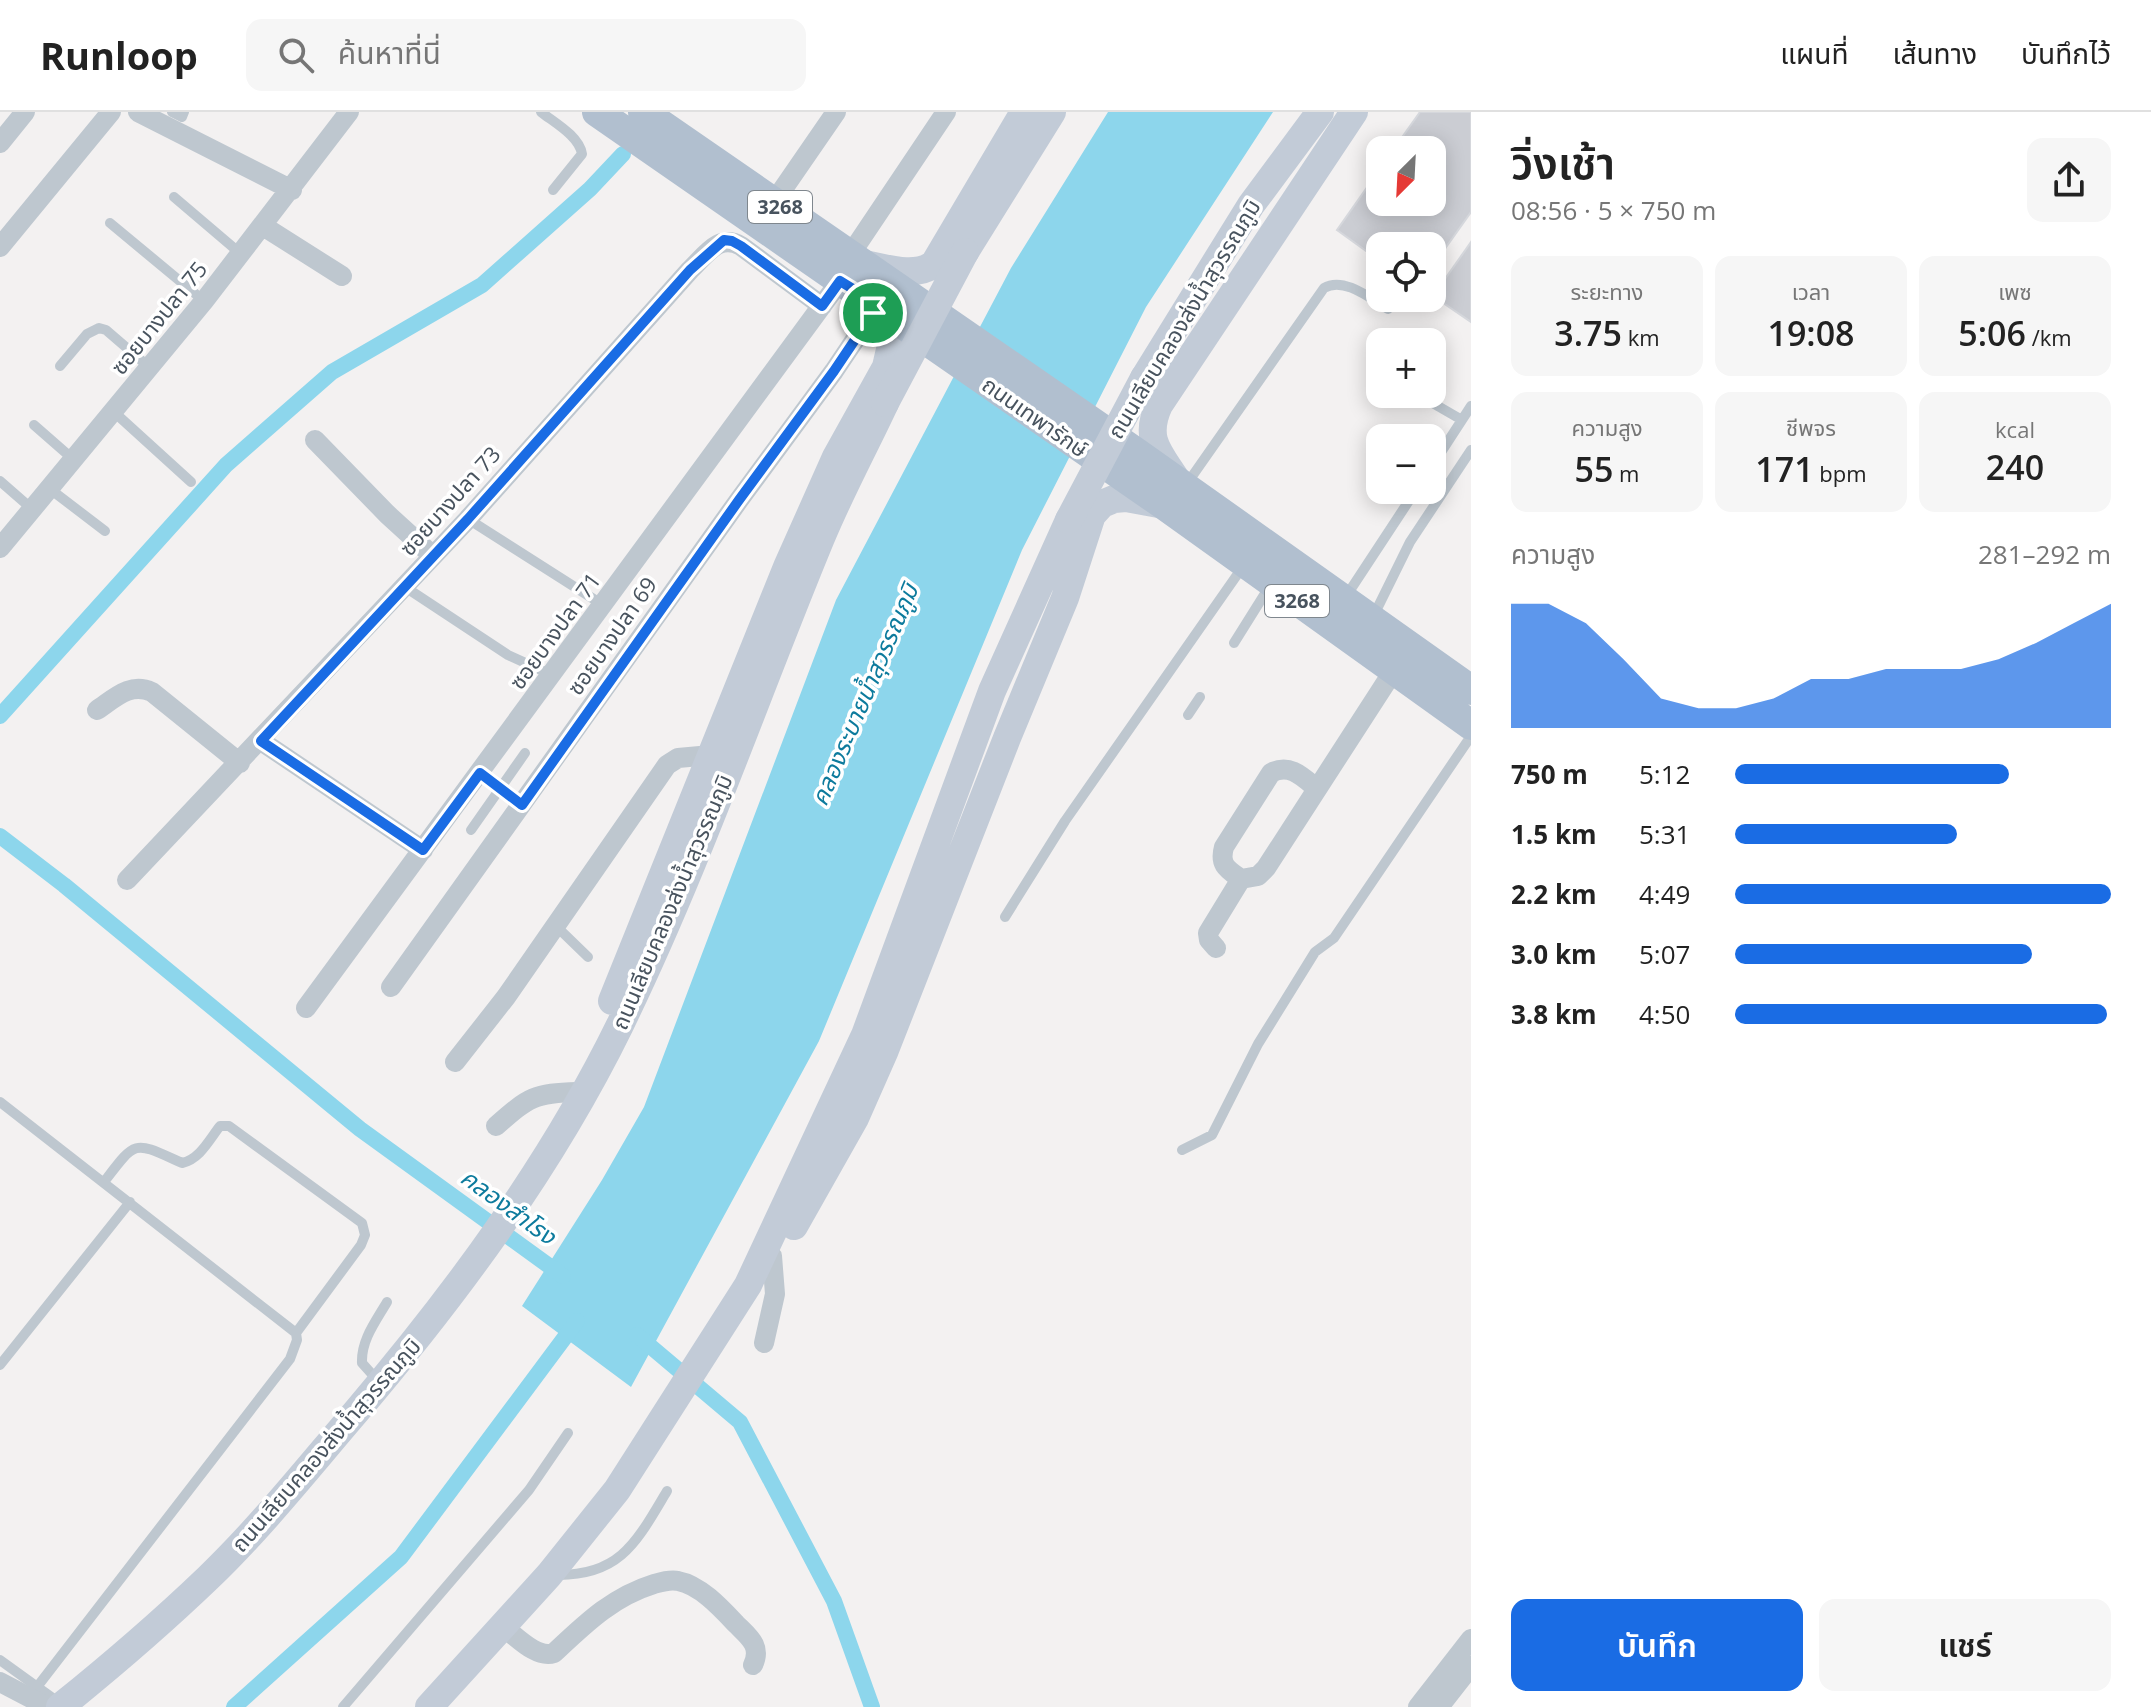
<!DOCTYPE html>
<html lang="th">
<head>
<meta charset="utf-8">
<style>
	:root { --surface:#fff; --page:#f6f6f6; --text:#222; --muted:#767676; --line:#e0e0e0; --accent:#1a6ce4 }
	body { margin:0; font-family:"Open Sans","Noto Sans Thai",sans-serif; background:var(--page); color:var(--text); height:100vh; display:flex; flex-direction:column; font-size:30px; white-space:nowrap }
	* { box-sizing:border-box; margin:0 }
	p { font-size:26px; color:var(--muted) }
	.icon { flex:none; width:44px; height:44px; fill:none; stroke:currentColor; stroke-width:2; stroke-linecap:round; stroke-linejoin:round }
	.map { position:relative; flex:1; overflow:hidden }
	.drawer { display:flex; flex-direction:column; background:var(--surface); width:680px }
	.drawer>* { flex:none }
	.needle { width:52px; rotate:204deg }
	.controls { position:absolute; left:1366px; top:24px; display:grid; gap:16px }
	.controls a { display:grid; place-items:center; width:80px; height:80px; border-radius:16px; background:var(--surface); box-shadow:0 4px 20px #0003; font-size:40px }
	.pin { position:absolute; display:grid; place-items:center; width:68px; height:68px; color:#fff; margin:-34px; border:4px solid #fff; border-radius:50%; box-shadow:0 2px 8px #0007 }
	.round { display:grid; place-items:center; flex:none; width:84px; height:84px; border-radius:16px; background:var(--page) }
	.headline { display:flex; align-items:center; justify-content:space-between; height:136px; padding:0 40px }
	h1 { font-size:44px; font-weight:600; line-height:60px }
	.stats { display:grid; grid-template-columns:repeat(3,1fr); gap:12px; height:136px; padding:8px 40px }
	.stats div { display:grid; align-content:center; border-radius:16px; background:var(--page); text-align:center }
	.stats b { font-size:34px; font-weight:600 }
	.stats small { font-size:22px; font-weight:400 }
	.stats p { font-size:22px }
	.chart { height:224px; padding:16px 40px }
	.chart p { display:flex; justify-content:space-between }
	.chart svg { width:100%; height:144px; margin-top:8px; fill:var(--accent); opacity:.7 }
	.action { display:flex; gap:16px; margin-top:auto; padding:16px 40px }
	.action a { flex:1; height:92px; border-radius:16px; background:var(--accent); color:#fff; font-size:32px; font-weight:600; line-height:92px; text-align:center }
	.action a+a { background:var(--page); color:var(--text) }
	ul { padding:0 40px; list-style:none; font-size:26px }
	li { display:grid; grid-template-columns:128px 96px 1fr; align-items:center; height:60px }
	li i { height:20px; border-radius:10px; background:var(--accent) }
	header { display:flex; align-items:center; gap:48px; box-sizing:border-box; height:112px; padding:0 40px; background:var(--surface); border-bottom:2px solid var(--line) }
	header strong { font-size:38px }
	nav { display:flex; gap:44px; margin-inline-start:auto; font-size:28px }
	.search { width:560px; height:72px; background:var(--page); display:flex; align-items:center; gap:20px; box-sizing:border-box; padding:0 28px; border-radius:16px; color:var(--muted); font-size:30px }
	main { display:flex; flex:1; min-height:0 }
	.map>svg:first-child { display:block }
	.water { fill:#8dd6ec }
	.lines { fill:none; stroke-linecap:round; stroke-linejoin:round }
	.canal { stroke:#8dd6ec; stroke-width:16 }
	.building { fill:#cbcdd3; stroke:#d5d7dc; stroke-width:2 }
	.lane { stroke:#bec7cf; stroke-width:10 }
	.street { stroke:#bec7cf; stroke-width:20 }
	.secondary { stroke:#c2cbd7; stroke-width:28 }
	.primary { stroke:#b1bfcf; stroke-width:30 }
	.secondary-bridge { stroke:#c2cbd7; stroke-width:28 }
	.route-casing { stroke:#fff; stroke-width:16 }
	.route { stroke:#1a6ce4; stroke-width:10 }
	.labels { text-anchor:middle; stroke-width:7; stroke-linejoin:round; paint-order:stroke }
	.shield { fill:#fff; stroke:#7f878e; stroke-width:2 }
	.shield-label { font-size:20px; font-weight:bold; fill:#48535e }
	.street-label { font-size:22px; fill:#48535e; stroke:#fff }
	.water-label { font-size:24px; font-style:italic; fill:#0d7b9d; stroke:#fff }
</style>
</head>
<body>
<header>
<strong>Runloop</strong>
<div class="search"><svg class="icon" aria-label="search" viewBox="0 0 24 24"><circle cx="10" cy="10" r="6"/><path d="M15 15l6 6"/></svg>ค้นหาที่นี่</div>
<nav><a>แผนที่</a><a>เส้นทาง</a><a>บันทึกไว้</a></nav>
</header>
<main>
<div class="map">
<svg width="1471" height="1595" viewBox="0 0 1471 1595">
	<rect width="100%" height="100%" fill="#f3f1f1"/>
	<path class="water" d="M1108 0H1273L1146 195 1022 438 819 929 631 1275 522 1194 602 1068 644 995 836 488 1011 156Z"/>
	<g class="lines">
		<path class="canal" d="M0 604 226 353 332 260 482 173 590 77 623 42
			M0 724 64 773 360 1017 563 1164
			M637 1223 740 1310 834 1489 872 1595
			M234 1595 401 1445 577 1209"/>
	</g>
	<path class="building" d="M1420 0H1471V100L1432 155V134H1380V149L1337 118 1380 57V90H1432V38H1393Z
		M1471 130V210L1433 184Z"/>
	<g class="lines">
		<path class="lane" d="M172 0 182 5 184 0
			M541 0C555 11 579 24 582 42L553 78
			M174 85 241 142
			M110 111 204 189
			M60 254 87 222 99 216 106 218 149 255
			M1417 282 1462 308
			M114 300 191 370
			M34 313 74 348
			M1432 354 1471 294
			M0 369 32 397
			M1186 373 1324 176C1344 164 1371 187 1388 197
			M50 377 105 419
			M468 407 603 493
			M405 475 508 543 552 563
			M1345 486 1416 378
			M1373 505 1410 430 1471 338
			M1234 531 1271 472
			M1188 603 1200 585
			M480 661 522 693
			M471 718 525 641
			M1005 805 1065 709 1244 453
			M556 814 588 845
			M0 990 296 1221
			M1182 1038 1212 1023 1258 932 1315 840 1334 826 1471 624
			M0 1253 130 1090
			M379 1270 362 1251C361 1228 376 1209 387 1190
			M556 1463C621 1464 637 1429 667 1379
			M0 1548 61 1592
			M37 1575 290 1247 297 1228 296 1221 361 1133 365 1123 362 1111 229 1014H220C209 1028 200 1047 182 1051 133 1029 137 1027 104 1070
			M343 1595 529 1378 568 1321"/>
		<path class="street" d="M138 0 292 78
			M0 31 25 0
			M774 90 836 0
			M263 114 342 164
			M0 135 111 0
			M850 143 946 0
			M315 328 387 402 433 444
			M0 436 204 189 349 0
			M97 598C115 586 130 570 152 580L240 651
			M261 629 423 738
			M1316 676C1302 664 1289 651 1271 661L1224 735C1219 753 1227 757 1241 767L1258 764 1266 756 1394 558
			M127 768 468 407 690 158C706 143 719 121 741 134L822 194
			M1216 836 1209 828 1208 821 1241 767
			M391 875 739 388 834 259 873 201
			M306 896 840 169
			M455 950 506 885 667 653 678 646 711 643
			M496 1014C529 985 534 981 578 980
			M764 1231 775 1182 772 1144
			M502 1514C516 1524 536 1547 554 1541 585 1512 612 1485 654 1472 661 1470 670 1467 678 1469 700 1473 721 1496 736 1512 749 1525 762 1534 753 1553
			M0 1570 48 1595
			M1418 1595 1471 1527
			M1439 1595 1471 1554"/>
		<path class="secondary" d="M965 140 1052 0
			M860 151C883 155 914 167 934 152L1024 0
			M1144 266 1251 93 1320 0
			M1178 370C1160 341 1143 328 1159 293L1354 0
			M612 889 787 455 836 345 886 255 892 229 885 216 864 190
			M794 1114 855 1006 885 938 1007 626 1065 486 1092 403 1102 392 1114 387 1126 386 1164 393
			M60 1595C111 1554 161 1511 208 1466 261 1415 307 1357 355 1301 456 1182 551 1054 620 913 697 755 754 588 821 426 840 380 864 336 885 291
			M429 1595 549 1463 617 1378 748 1173 865 923 992 579 1069 408"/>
		<path class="primary" d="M597 0 1164 393 1471 613
			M643 0 1137 341 1471 578"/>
		<path class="secondary-bridge" d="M885 291 965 140
			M1069 408 1144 266"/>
	</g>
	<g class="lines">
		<g class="route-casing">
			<path id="route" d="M724 128 732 129 741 134 822 194 840 169 853 177 873 201 834 259 739 388 522 693 480 661 423 738 261 629 468 407 690 158Z"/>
		</g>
		<use href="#route" class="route"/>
	</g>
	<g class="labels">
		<g class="shield">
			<rect x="748" y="79" width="64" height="32" rx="6"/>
			<rect x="1265" y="473" width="64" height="32" rx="6"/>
		</g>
		<g class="shield-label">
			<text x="780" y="102">3268</text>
			<text x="1297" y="496">3268</text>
		</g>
		<g class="street-label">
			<text transform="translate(159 206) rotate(-51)" y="8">ซอยบางปลา 75</text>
			<text transform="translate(1184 207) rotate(-59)" y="8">ถนนเลียบคลองส่งน้ำสุวรรณภูมิ</text>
			<text transform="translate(1035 305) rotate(35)" y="8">ถนนเทพารักษ์</text>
			<text transform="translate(450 389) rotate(-48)" y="8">ซอยบางปลา 73</text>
			<text transform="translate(555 519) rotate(-54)" y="8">ซอยบางปลา 71</text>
			<text transform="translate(612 524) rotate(-55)" y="8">ซอยบางปลา 69</text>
			<text transform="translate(672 790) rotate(-67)" y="8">ถนนเลียบคลองส่งน้ำสุวรรณภูมิ</text>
			<text transform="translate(326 1333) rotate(-49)" y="8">ถนนเลียบคลองส่งน้ำสุวรรณภูมิ</text>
		</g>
		<g class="water-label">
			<text transform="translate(865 583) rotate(-67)" y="8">คลองระบายน้ำสุวรรณภูมิ</text>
			<text transform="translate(508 1095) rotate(36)" y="8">คลองสำโรง</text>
		</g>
	</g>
</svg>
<div class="controls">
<a><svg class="needle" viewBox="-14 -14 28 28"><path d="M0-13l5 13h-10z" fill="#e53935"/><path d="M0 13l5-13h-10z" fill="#767676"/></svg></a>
<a><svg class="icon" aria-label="locate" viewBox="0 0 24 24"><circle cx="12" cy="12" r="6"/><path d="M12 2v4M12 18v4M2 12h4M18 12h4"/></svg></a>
<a>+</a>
<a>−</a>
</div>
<div class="pin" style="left:873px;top:201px;background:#1e9e55"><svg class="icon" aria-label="arrive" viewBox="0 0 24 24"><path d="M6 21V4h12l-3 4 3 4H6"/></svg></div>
</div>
<section class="drawer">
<div class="headline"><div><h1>วิ่งเช้า</h1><p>08:56 · 5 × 750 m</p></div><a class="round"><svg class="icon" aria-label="share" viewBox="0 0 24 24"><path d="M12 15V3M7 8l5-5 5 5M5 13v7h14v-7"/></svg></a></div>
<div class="stats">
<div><p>ระยะทาง</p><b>3.75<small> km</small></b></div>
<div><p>เวลา</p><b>19:08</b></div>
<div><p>เพซ</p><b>5:06<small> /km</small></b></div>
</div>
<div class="stats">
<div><p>ความสูง</p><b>55<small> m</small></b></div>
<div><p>ชีพจร</p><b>171<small> bpm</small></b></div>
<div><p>kcal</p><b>240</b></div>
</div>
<div class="chart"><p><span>ความสูง</span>281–292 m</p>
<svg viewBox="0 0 160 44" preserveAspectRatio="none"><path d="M0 44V6L10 6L20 12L30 23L40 35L50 38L60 38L70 35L80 29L90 29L100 26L110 26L120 26L130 23L140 18L150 12L160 6V44z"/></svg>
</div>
<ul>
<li><b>750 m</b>5:12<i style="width:73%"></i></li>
<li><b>1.5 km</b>5:31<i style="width:59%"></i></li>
<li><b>2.2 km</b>4:49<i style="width:100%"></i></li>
<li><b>3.0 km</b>5:07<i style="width:79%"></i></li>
<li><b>3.8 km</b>4:50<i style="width:99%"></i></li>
</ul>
<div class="action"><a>บันทึก</a><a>แชร์</a></div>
</section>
</main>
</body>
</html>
